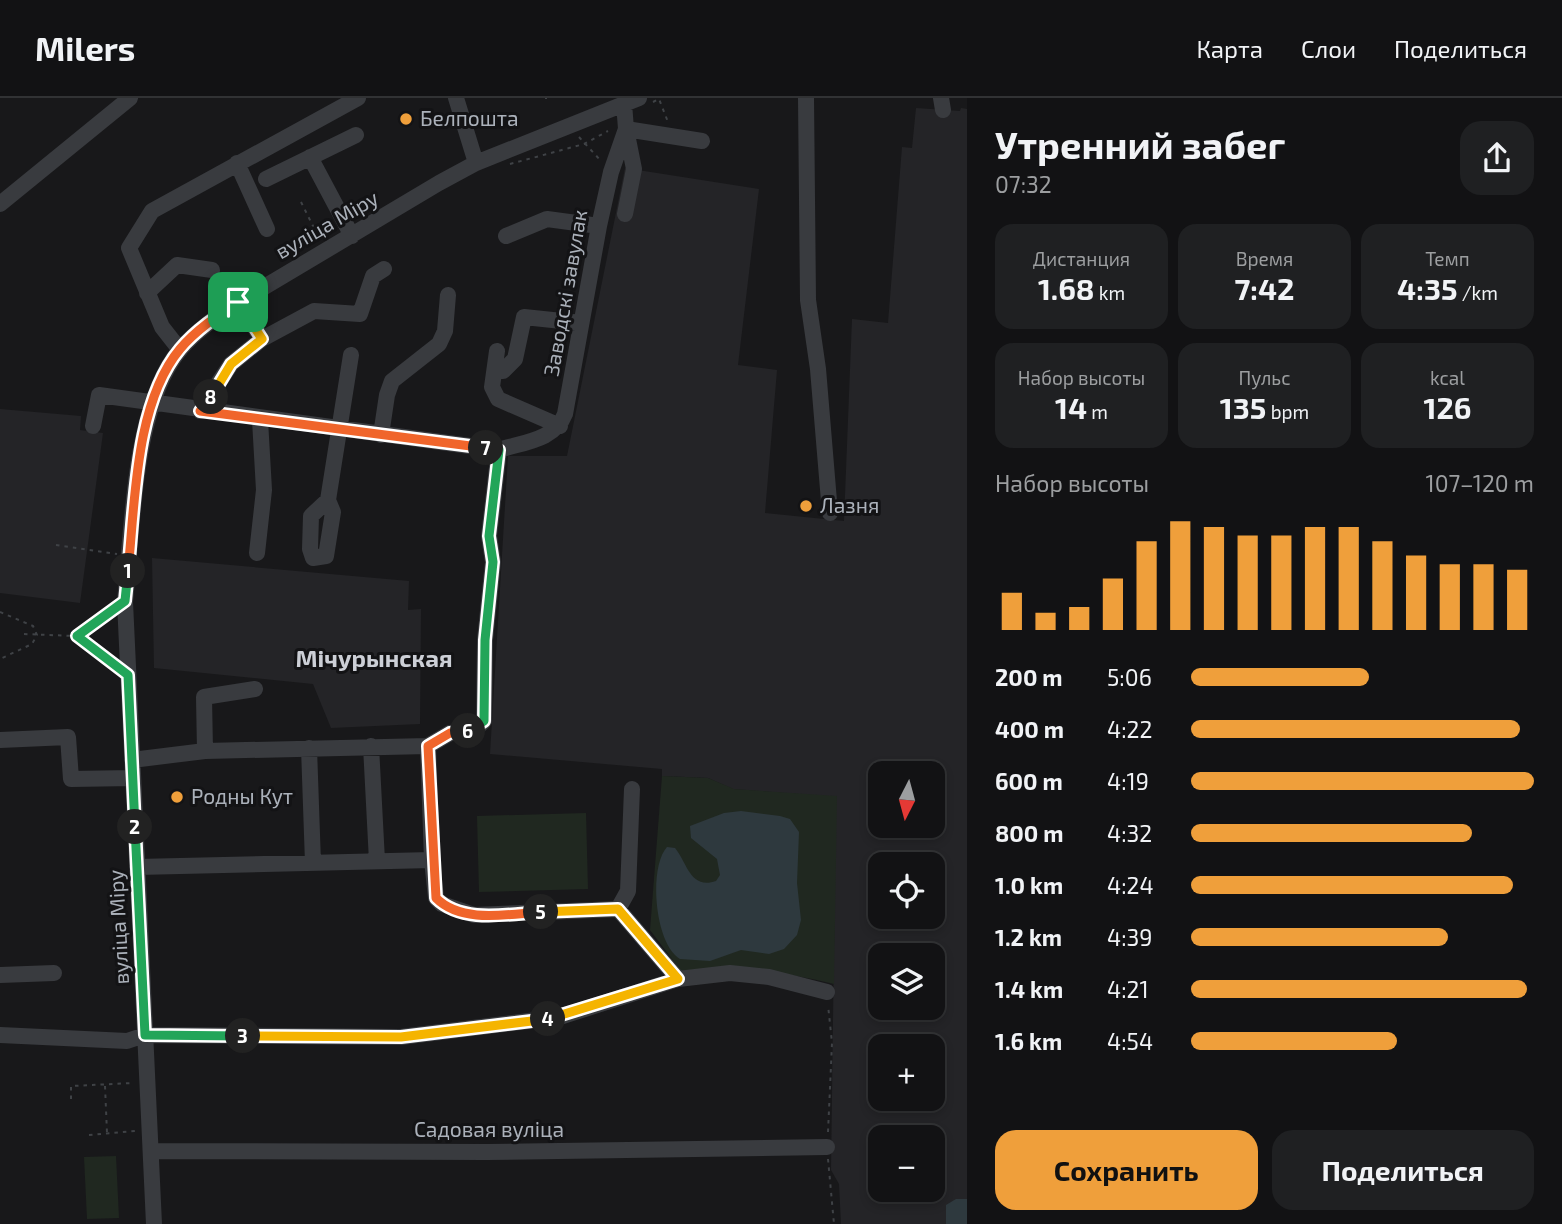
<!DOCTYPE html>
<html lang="ru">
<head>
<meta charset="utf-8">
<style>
	:root { --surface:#121214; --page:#1f2022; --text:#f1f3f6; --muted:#9c9ea0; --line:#313234; --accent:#ef9f3b }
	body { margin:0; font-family:"Exo 2",sans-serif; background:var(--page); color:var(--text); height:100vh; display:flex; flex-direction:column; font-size:26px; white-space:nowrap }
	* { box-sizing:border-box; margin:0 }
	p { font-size:23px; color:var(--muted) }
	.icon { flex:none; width:38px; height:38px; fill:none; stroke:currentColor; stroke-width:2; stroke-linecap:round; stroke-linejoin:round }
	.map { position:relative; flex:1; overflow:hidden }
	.drawer { display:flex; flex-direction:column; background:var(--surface); width:595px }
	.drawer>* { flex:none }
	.needle { width:46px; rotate:186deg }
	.tools { position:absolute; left:868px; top:663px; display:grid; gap:14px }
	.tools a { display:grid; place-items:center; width:77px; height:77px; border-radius:14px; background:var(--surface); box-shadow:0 4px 10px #0003,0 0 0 2px var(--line); font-size:35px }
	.pin { position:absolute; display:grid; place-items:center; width:60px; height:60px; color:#fff; margin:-30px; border-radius:14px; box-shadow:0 4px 10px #0006 }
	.km { position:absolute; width:35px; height:35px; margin:-18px; border-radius:50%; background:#222; color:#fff; font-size:19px; line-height:35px; text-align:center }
	.round { display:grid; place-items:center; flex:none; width:74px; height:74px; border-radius:21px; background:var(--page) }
	.summary { display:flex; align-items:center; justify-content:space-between; height:119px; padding:0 28px }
	h1 { font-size:38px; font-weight:700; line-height:52px }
	.stats { display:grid; grid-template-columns:repeat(3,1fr); gap:10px; height:119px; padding:7px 28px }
	.stats div { display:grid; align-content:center; border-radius:18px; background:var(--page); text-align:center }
	.stats b { font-size:30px; font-weight:700 }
	.stats small { font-size:19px; font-weight:400 }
	.stats p { font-size:19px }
	.chart { height:196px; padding:14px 28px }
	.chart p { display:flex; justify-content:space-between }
	.chart svg { width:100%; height:126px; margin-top:7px; stroke:var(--accent); stroke-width:6 }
	.action { display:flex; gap:14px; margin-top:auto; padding:14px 28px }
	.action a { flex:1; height:80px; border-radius:21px; background:var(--accent); color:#111; font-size:28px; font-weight:700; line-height:80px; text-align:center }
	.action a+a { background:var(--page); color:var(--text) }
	ul { padding:0 28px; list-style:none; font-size:23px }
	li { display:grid; grid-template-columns:112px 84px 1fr; align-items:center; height:52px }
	li i { height:18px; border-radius:9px; background:var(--accent) }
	header { display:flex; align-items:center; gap:42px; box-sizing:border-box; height:98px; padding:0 35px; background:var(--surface); border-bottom:2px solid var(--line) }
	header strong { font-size:33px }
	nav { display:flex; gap:38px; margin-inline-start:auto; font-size:24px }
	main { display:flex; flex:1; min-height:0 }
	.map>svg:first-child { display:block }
	.built { fill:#242427; fill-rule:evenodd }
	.green { fill:#202820 }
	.water { fill:#2e393e }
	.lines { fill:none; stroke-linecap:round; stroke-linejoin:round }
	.path { stroke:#3f4246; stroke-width:2; stroke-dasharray:3.5 5; stroke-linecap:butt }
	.minor { stroke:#393b3f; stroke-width:16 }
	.split-1-casing { stroke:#fff; stroke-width:14 }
	.split-2-casing { stroke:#fff; stroke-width:14 }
	.split-3-casing { stroke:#fff; stroke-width:14 }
	.split-4-casing { stroke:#fff; stroke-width:14 }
	.split-5-casing { stroke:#fff; stroke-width:14 }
	.split-6-casing { stroke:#fff; stroke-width:14 }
	.split-7-casing { stroke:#fff; stroke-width:14 }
	.split-8-casing { stroke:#fff; stroke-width:14 }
	.split-9-casing { stroke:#fff; stroke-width:14 }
	.split-1 { stroke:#f0652b; stroke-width:9 }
	.split-2 { stroke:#22a559; stroke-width:9 }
	.split-3 { stroke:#22a559; stroke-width:9 }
	.split-4 { stroke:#f5b400; stroke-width:9 }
	.split-5 { stroke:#f5b400; stroke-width:9 }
	.split-6 { stroke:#f0652b; stroke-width:9 }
	.split-7 { stroke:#22a559; stroke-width:9 }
	.split-8 { stroke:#f0652b; stroke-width:9 }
	.split-9 { stroke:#f5b400; stroke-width:9 }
	.poi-dot { fill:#ef9f3b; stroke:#131315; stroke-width:2.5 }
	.labels { text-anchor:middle; stroke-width:6; stroke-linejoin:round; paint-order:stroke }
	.poi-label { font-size:21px; fill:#abb1ba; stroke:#131315; text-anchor:start }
	.street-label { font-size:21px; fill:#abb1ba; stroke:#131315 }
	.quarter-label { font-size:24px; font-weight:bold; fill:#cccfd6; stroke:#131315 }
</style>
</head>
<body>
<header>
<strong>Milers</strong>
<nav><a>Карта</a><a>Слои</a><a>Поделиться</a></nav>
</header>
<main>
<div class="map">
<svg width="967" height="1126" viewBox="0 0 967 1126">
	<rect width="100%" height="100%" fill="#18181a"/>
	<path class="built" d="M916 10 960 13 961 10 967 11V1126H841L839 1086 831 1072 836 699 733 691 708 680 662 678V671L490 656 508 358H567L625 70 759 91 738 267 777 272 765 415 844 423 852 221 888 225 902 49 912 50ZM880 676H933V728H880ZM880 766H933V819H880ZM880 858H933V910H880ZM880 948H933V1001H880ZM880 1040H933V1092H880Z
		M0 311 81 318 80 332 103 335 80 505 0 495Z
		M152 460 409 483 408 512 421 511 420 626 331 630 313 586 154 570Z"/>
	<path class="green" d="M662 678 708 680 734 691 837 698 834 886C782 874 734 866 681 873L650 832Z
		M586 715 588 791 479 794 477 718Z
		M116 1058 119 1120 87 1121 84 1059Z"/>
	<path class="water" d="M741 713 780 718 790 721 799 734 797 785 801 822 797 837 784 851 769 856 741 852 710 863 680 861C655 847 648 770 667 749L675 750C687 764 690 792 716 783L720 777 717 761 691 740 690 728 724 715Z
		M956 1101H967V1126H946V1107Z"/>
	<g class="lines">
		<path class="path" d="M546 1V0
			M653 4 659 1 668 24
			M579 39 601 63
			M510 66 584 46 608 33
			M301 104 319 140
			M56 447 117 456
			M112 512 77 538 113 566
			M0 514 33 528 37 537 32 546 0 561
			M24 536 75 538
			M105 988 107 1035
			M71 1001V988L133 985
			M828 1034 832 945 828 907
			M89 1037 135 1033
			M828 1061 834 1126"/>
		<path class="minor" d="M456 0 476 65
			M806 0 808 202 818 271 830 415
			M941 0 943 12
			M310 59 352 138
			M237 65 267 131
			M266 81 356 37
			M0 106 130 0
			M625 116 634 71 626 31 702 43
			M506 138 547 121 599 128
			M147 195 177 167 212 172
			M238 204 262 241 314 213 360 216 373 178 384 171
			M180 252 162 229 129 150 152 113 358 0
			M497 253 492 289 498 301 560 328
			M503 273 515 261 524 219 581 225
			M200 313 231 266 262 241
			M93 328 99 297 499 352C524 344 555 342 565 316L599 128 611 74 626 31 624 5
			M381 337 387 297 392 283 439 246 445 233 448 197
			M328 402 311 418 310 451 313 460 326 458 333 414 328 402 351 257
			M257 455 264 392 260 322
			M0 642 68 639 71 681 133 680
			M371 648 377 763
			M428 648 432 762 436 800 442 806 474 817 618 811 678 881
			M309 650 313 765
			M205 653 204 599 255 591
			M132 662 205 653 428 648 450 635 473 633 484 623 485 542 493 464 489 438 499 352
			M137 769 432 762
			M618 811 628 793 632 691
			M0 877 54 875
			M0 937 127 943 145 937 401 939 560 919 678 881 730 875 769 879 827 894
			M151 1053 487 1054 827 1049
			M154 1126 125 504C132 432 133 321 173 261 186 241 205 228 224 213L439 85 476 65 639 0"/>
	</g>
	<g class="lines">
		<g class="split-1-casing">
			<path id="split-1" d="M128 473C135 405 135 305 180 251 196 232 217 218 238 204"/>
		</g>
		<g class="split-2-casing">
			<path id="split-2" d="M128 473 125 503 77 538 128 577 135 729"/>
		</g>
		<g class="split-3-casing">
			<path id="split-3" d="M135 729 145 937 243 938"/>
		</g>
		<g class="split-4-casing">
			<path id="split-4" d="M243 938 401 939 548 921"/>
		</g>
		<g class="split-5-casing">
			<path id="split-5" d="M541 814 618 811 678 881 548 921"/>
		</g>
		<g class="split-6-casing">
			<path id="split-6" d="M468 633 450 635 428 648 436 800C462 826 508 816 541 814"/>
		</g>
		<g class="split-7-casing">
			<path id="split-7" d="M468 633 484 623 485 542 493 464 489 438 499 352 486 350"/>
		</g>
		<g class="split-8-casing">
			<path id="split-8" d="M211 299 200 313 486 350"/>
		</g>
		<g class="split-9-casing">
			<path id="split-9" d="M211 299 231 266 262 241 238 204"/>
		</g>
		<use href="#split-1" class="split-1"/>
		<use href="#split-2" class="split-2"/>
		<use href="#split-3" class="split-3"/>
		<use href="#split-4" class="split-4"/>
		<use href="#split-5" class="split-5"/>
		<use href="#split-6" class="split-6"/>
		<use href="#split-7" class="split-7"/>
		<use href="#split-8" class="split-8"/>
		<use href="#split-9" class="split-9"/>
	</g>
	<g class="poi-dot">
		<circle cx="406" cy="21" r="7"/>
		<circle cx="806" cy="408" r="7"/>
		<circle cx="177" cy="699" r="7"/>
	</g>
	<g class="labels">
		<g class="poi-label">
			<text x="420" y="28">Белпошта</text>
			<text x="820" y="415">Лазня</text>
			<text x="191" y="706">Родны Кут</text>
		</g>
		<g class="street-label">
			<text transform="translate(327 127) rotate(-30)" y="7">вуліца Міру</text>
			<text transform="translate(566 195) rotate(-80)" y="7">Заводскі завулак</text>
			<text transform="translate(119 829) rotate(-93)" y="7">вуліца Міру</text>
			<text x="489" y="1039">Садовая вуліца</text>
		</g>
		<g class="quarter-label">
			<text x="374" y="569">Мічурынская</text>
		</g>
	</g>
</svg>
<div class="tools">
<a><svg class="needle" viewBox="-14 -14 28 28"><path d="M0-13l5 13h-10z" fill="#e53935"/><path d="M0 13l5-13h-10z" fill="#9c9ea0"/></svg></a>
<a><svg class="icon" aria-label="locate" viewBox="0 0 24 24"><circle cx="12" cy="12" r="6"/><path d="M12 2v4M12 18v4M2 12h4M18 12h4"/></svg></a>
<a><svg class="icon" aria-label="layers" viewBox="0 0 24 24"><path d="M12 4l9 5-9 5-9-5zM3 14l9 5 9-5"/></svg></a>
<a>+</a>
<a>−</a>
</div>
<div class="pin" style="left:238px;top:204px;background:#1e9e55"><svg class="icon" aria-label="arrive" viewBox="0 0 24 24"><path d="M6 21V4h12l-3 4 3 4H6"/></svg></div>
<b class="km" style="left:128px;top:473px">1</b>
<b class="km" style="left:135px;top:729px">2</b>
<b class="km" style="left:243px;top:938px">3</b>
<b class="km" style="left:548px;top:921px">4</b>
<b class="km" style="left:541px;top:814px">5</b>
<b class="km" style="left:468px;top:633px">6</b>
<b class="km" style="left:486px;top:350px">7</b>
<b class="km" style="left:211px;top:299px">8</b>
</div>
<section class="drawer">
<div class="summary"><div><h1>Утренний забег</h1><p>07:32</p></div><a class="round"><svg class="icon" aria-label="share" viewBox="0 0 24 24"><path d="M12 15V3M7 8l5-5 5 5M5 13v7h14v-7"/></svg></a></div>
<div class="stats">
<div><p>Дистанция</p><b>1.68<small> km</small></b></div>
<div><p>Время</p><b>7:42</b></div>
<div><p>Темп</p><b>4:35<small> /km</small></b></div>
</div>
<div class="stats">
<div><p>Набор высоты</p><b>14<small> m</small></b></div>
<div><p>Пульс</p><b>135<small> bpm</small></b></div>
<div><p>kcal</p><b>126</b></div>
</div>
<div class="chart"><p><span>Набор высоты</span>107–120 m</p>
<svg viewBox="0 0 160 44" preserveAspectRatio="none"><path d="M5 44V31M15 44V38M25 44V36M35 44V26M45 44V13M55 44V6M65 44V8M75 44V11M85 44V11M95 44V8M105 44V8M115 44V13M125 44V18M135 44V21M145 44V21M155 44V23"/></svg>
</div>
<ul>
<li><b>200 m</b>5:06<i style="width:52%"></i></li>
<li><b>400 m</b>4:22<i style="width:96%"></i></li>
<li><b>600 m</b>4:19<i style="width:100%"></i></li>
<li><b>800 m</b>4:32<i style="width:82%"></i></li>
<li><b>1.0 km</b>4:24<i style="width:94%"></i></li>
<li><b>1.2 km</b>4:39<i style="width:75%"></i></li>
<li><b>1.4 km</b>4:21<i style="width:98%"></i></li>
<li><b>1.6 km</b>4:54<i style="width:60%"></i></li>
</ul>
<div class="action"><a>Сохранить</a><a>Поделиться</a></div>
</section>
</main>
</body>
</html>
